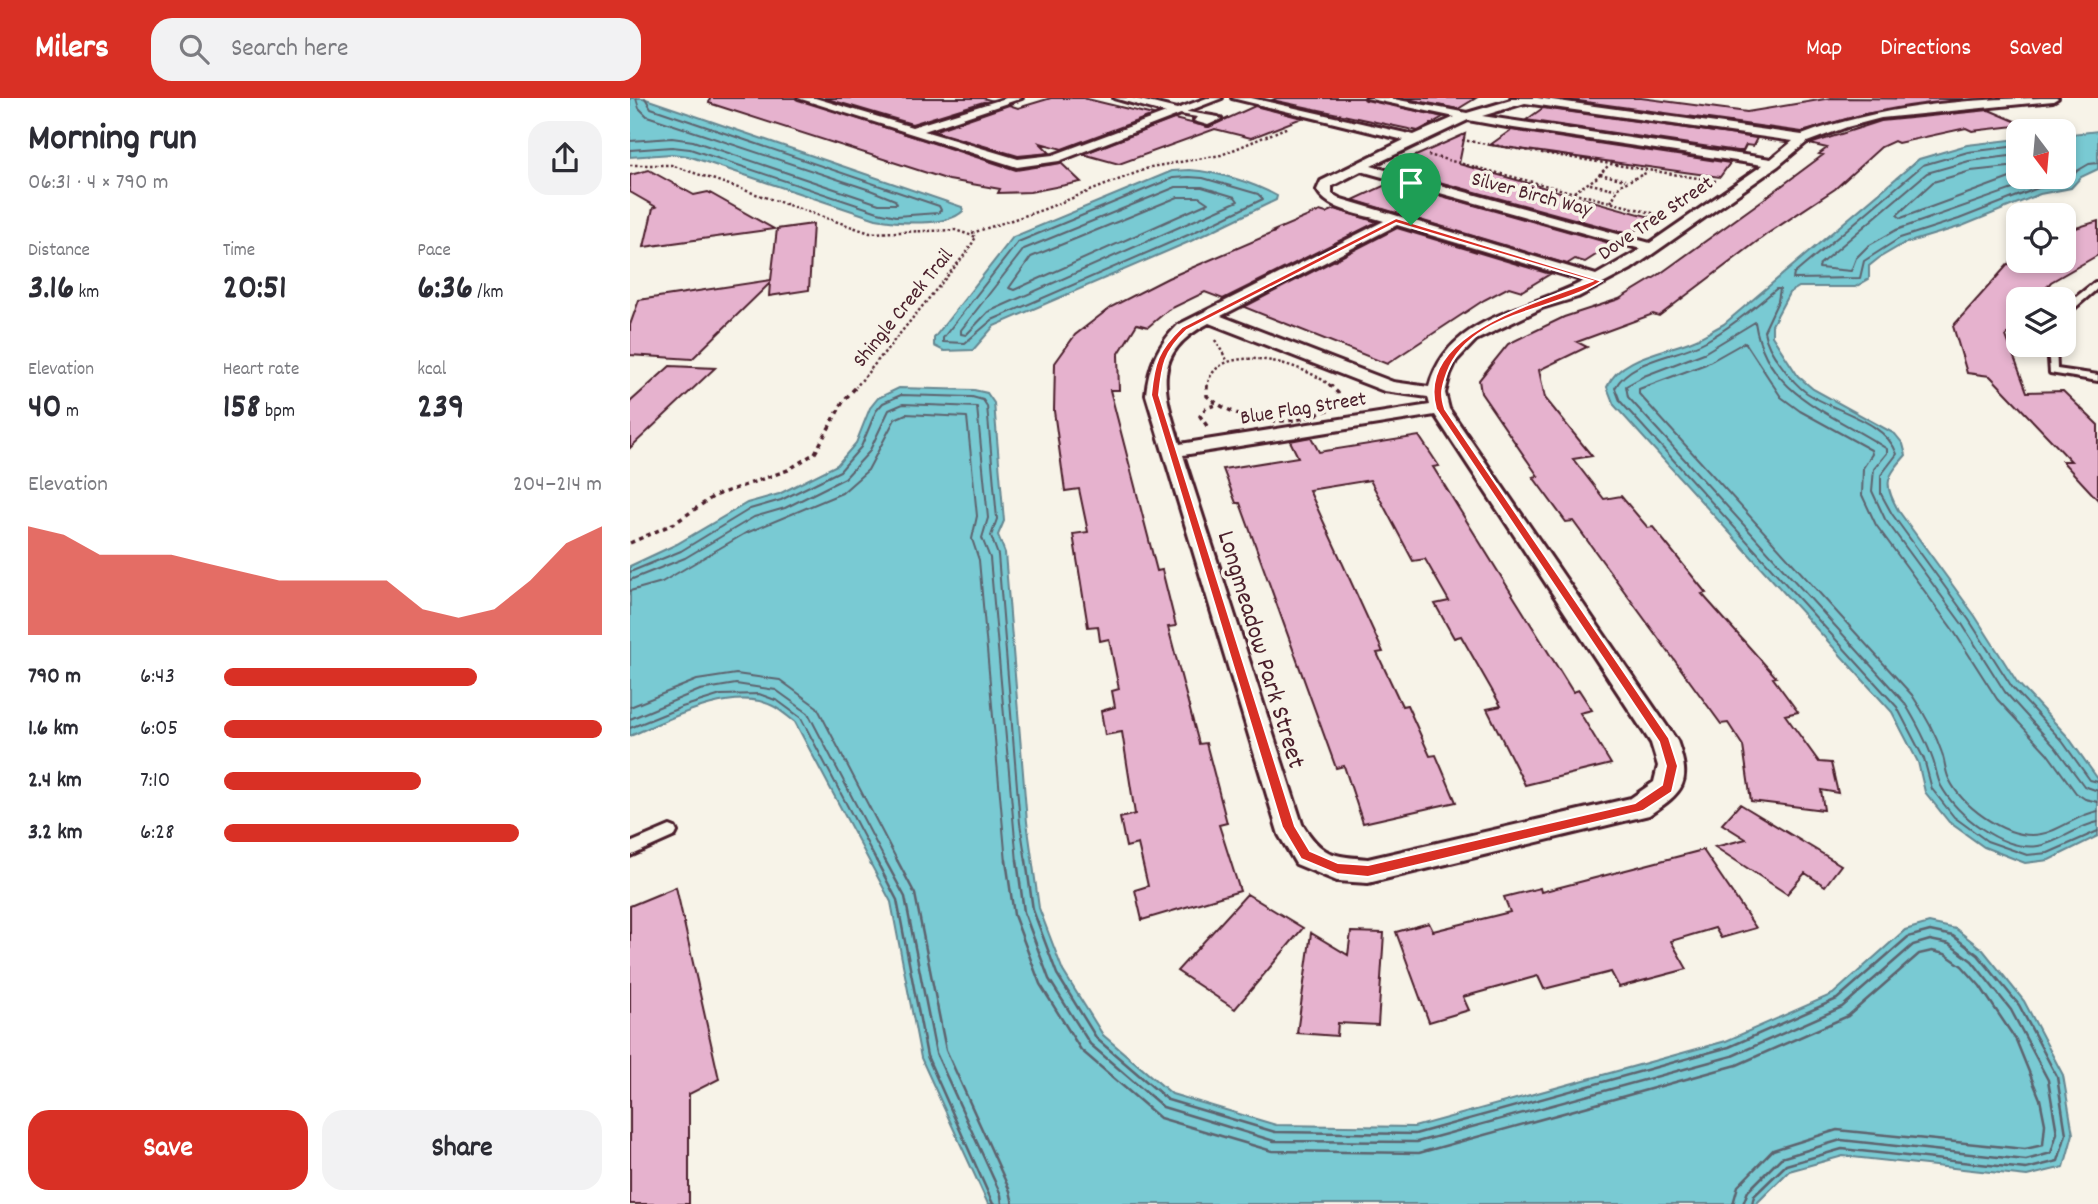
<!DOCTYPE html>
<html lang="en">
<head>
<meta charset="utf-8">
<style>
	:root { --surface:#fff; --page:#f2f2f3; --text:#2b2b33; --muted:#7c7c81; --accent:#d93025 }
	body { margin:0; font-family:Dekko,sans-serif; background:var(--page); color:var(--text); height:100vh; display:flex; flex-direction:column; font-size:26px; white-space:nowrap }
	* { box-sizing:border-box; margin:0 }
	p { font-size:23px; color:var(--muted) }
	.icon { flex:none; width:38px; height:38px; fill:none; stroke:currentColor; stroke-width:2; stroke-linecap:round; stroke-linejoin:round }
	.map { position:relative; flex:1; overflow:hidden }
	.drawer { display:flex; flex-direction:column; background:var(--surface); width:630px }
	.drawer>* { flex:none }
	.needle { width:46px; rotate:164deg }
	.controls { position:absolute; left:1376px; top:21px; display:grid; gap:14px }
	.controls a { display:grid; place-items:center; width:70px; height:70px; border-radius:14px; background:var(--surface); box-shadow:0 4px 10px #0003; font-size:35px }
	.pin { position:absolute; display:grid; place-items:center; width:60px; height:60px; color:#fff; margin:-72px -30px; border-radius:50% 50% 50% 0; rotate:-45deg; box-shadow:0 0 7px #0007 }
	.pin .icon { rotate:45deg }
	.round { display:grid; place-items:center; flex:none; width:74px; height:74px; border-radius:21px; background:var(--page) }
	.overview { display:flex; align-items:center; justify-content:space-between; height:119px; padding:0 28px }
	h1 { font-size:38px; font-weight:700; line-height:52px }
	.figures { display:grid; grid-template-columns:repeat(3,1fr); gap:10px; height:119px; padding:7px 28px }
	.figures div { display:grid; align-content:center }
	.figures b { font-size:35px; font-weight:700 }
	.figures small { font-size:19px; font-weight:400 }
	.figures p { font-size:19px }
	.chart { height:196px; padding:14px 28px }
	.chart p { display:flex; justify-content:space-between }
	.chart svg { width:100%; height:126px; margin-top:7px; fill:var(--accent); opacity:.7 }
	.cta { display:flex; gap:14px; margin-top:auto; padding:14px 28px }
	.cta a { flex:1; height:80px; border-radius:21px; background:var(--accent); color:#fff; font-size:28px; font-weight:700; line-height:80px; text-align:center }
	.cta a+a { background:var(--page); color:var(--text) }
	ul { padding:0 28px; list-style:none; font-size:23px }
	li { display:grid; grid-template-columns:112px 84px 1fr; align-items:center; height:52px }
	li i { height:18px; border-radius:9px; background:var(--accent) }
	header { display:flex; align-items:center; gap:42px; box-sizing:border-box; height:98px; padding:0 35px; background:var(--accent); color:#fff }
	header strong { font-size:33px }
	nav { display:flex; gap:38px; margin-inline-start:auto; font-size:24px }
	.search { width:490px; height:63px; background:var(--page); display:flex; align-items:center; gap:18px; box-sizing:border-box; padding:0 24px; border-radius:21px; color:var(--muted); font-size:26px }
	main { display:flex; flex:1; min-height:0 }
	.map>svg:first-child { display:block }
	.water { fill:#79cad3; stroke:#668690; stroke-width:2 }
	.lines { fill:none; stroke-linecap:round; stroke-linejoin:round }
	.shore-far1 { stroke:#5d636e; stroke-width:2 }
	.shore { stroke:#5d636e; stroke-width:2.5 }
	.building { fill:#e6b2ce; stroke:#4a1f2b; stroke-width:2 }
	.lane-casing { stroke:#4a1f2b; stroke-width:6 }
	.street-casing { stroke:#4a1f2b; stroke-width:6 }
	.path-far1 { stroke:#4a1f2b; stroke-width:2.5; stroke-dasharray:2.5 2.5; stroke-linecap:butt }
	.path { stroke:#4a1f2b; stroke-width:3.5; stroke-dasharray:4.5 4.5; stroke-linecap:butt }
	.lane { fill:#f7f3e8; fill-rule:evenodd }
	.street { fill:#f7f3e8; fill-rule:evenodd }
	.route { fill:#d93025; stroke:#fff; stroke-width:2; fill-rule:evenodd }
	.labels { text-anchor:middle; stroke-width:7; stroke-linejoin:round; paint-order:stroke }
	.far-street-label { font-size:21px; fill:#4a1f2b; stroke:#f7f3e8 }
	.street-label { font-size:26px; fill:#4a1f2b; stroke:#f7f3e8 }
</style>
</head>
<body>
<header>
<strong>Milers</strong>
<div class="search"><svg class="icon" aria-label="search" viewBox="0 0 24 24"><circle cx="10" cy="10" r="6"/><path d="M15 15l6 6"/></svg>Search here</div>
<nav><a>Map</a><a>Directions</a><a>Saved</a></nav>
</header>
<main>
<section class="drawer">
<div class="overview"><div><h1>Morning run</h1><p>06:31 · 4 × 790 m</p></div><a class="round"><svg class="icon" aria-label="share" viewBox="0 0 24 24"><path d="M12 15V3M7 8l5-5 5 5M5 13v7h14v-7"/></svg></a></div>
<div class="figures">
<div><p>Distance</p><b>3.16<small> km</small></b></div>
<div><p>Time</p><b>20:51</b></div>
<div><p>Pace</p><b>6:36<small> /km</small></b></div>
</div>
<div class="figures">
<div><p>Elevation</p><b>40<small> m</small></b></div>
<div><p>Heart rate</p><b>158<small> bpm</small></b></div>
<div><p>kcal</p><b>239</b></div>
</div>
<div class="chart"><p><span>Elevation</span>204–214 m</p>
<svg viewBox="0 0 160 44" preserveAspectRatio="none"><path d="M0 44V6L10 9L20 16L30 16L40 16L50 19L60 22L70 25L80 25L90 25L100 25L110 35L120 38L130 35L140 25L150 12L160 6V44z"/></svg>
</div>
<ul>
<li><b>790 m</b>6:43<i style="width:67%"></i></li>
<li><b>1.6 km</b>6:05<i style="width:100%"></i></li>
<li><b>2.4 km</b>7:10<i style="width:52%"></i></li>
<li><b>3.2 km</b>6:28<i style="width:78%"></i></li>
</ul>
<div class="cta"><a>Save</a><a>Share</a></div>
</section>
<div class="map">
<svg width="1468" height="1106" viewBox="0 0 1468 1106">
	<rect width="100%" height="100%" fill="#f7f3e8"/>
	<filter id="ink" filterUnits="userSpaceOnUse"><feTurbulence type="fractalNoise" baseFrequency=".0143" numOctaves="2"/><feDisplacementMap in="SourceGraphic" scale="14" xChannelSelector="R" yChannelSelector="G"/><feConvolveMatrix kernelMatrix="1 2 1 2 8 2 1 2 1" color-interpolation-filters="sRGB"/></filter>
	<g filter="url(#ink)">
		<path class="water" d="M0 0H13L332 109 333 113C317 129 267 125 246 121L58 58 42 56 0 59Z
			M1468 33V71L1451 79 1441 90 1410 96 1332 128 1273 146 1249 160 1239 168V181L1225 189H1169L1159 195 1142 227V238L1168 278 1183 291 1265 336 1273 346 1276 357C1256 380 1253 385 1268 412L1345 518 1387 584 1438 639 1468 681V738L1419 762 1395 765 1354 749 1319 724 1295 694 1288 664 1262 614 984 307 977 289C990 258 1036 254 1064 242 1074 238 1084 231 1094 226L1289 61 1337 47 1388 41V79H1433V37Z
			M559 72C588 74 622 84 647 98L646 102 561 143 364 228 343 252 314 253 304 248V240L383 139 542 73Z
			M269 290 344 292 357 295 364 305 374 423 368 437 375 455 397 724 409 810 433 873 473 937 542 996 646 1027 784 1029 1096 943 1203 896 1275 832 1299 825 1326 831 1353 852 1394 903 1433 977 1443 1036 1434 1069 1397 1078 1213 1058 1159 1073 1126 1106H358L291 960 261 804 165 624C158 619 151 612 143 608 104 587 37 622 0 638V468L47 446 117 405 149 396 207 367 226 345 240 310 248 300Z"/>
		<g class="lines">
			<path class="shore-far1" d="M0 43 42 40 63 43 249 106H267L265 102 240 92 17 18 9 10 6 0
				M1388 48 1338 54 1293 67 1164 176 1163 181 1230 180 1234 163 1270 140 1329 121 1408 90 1437 84 1447 73 1459 66 1468 65
				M0 52 42 49 60 51 248 114 266 118 308 115 311 112 309 108 21 10 15 0
				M1388 57 1339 63 1297 75 1190 166 1189 170 1221 173 1226 160 1238 148 1266 132 1417 79
				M1388 68 1341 73 1303 84 1267 117 1271 120 1388 77
				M559 79 573 80 628 96 633 101 558 137 362 222 335 245 313 244V240L388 144 543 80Z
				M546 89H572L605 99 608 103 358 214 336 237 331 236V232L394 151Z
				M548 99H569L578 105 384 192 379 190 401 159Z
				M0 474 51 453 120 411 151 402 210 373 231 349 246 313 253 305 271 297 342 299 353 302 357 308 367 421 361 438 368 457 390 725 396 764
				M0 482 55 460 124 419 155 410 215 380 239 354 259 312 273 306 347 309 358 420 352 440 360 460 387 764
				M0 493 32 484 114 436 212 395 238 372 265 321 276 316 337 319 347 418 342 441 349 462 376 764
				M0 609 67 582 106 576 150 582 187 609 268 764
				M0 621 70 592 106 586 146 592 178 615 256 764
				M0 630 52 609 91 597 129 596 148 603 171 620 247 764
				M1468 684 1460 682 1432 643 1382 589 1339 522 1262 416 1251 396V377L1267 356C1255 322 1205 314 1177 295 1167 288 1158 277 1151 267 1143 257 1136 246 1134 233L1148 203 1150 191H1146C1124 210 1101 229 1076 243 1048 259 1001 260 985 290L990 303 1267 609 1294 661 1302 691 1324 719 1357 743 1397 757 1418 755 1468 733
				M1468 693 1454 688 1425 649 1375 594 1332 526 1255 421 1242 393 1244 371 1257 355V351C1203 315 1136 298 1125 224L1074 255 1014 278 996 288 998 299 1274 604C1285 622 1296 642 1303 662 1306 670 1307 680 1311 688 1327 717 1372 753 1408 748 1430 745 1446 728 1468 724
				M1468 704 1455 701 1446 695 1417 655 1367 601 1323 532 1246 427 1232 397 1233 370 1242 356 1241 352 1170 313 1151 299 1115 244 1076 266 1009 291V296L1282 597C1294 615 1305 634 1312 655 1315 663 1315 673 1319 681 1332 708 1372 737 1402 737 1426 737 1445 717 1468 713"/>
			<path class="shore" d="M246 762 267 802 297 958 363 1106
				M255 762 275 799 306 955 371 1097 372 1106
				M267 762 285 796 316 952 380 1093 383 1106
				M376 762 384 817 410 886 451 952 530 1020 642 1053 789 1055 1107 967 1218 918 1289 856 1302 853 1315 856 1332 868 1350 888 1386 942 1410 1001 1415 1026 1413 1047 1395 1051 1207 1032 1143 1052 1108 1088 1103 1106
				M387 762 394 814 419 881 460 946 533 1009 644 1043 787 1044 1102 958 1212 909 1283 847 1300 842 1319 846 1342 863 1381 912 1418 982 1427 1035 1421 1055 1396 1062 1211 1042 1151 1060 1118 1093 1113 1106
				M396 762 403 812 427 876 467 941 538 1002 645 1034 785 1036 1099 949 1207 901 1278 839 1300 833 1323 838 1348 857 1389 907 1427 979 1436 1036 1428 1063 1396 1071 1212 1051 1156 1067 1124 1098 1122 1106"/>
		</g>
		<path class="building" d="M80 0H165L386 72 431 65 451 84 400 94 368 95 370 91 319 82 79 5Z
			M194 0H353L360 2 282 26Z
			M421 0H453L523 17 432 51 410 45 420 55 388 58 303 33 379 7 388 10Z
			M647 0H733L813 19 788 33 642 2Z
			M772 0H846L828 11Z
			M927 0H1011L1117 14 1201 0 1334 1 1234 16 1172 34Z
			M625 8 672 20 621 40 585 31 489 66 453 56 544 21 579 29Z
			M913 10 1127 40 1123 48 1116 47 1113 53H1107L896 22Z
			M1359 12 1394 27 1342 33 1336 30 1268 45 1264 43 1251 49 1205 91 1137 136 1029 218 1023 216 947 244 957 249 909 272 915 300 962 358 943 361 974 401 991 398 1018 430 1023 429 1076 495 1072 496 1146 579 1143 580 1168 614 1155 617 1189 664 1201 665 1208 695 1191 692 1194 712 1121 703 1113 648 1098 625 1091 626 943 423 936 424 903 379 908 378 851 295 849 282 878 246 934 219 989 201 1027 178 1134 101 1193 57 1189 56 1197 50 1180 46 1251 23Z
			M881 32 1100 65 1090 79 860 47Z
			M835 36 829 66 1024 120 999 136 780 76 784 74 763 68Z
			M19 72 64 97 78 94 144 131 14 149 23 110 26 109 0 94V77Z
			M762 84 983 146 955 164 945 161 937 166 723 102Z
			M705 111 747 124 593 201 575 194 538 212 518 229 507 226 488 257 489 292H480L527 473 532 472 546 528 538 529 569 646 576 645 597 725 589 727 610 793 512 822 505 792 518 788 508 746 496 749 490 720 505 716 492 634 475 637 471 613 485 609 482 593 489 591 479 541 470 543 468 528 458 529 443 436 458 434 449 391 435 393 424 313 425 265 445 237 481 209 538 180 645 134 643 133 690 113 696 115Z
			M1468 123V157L1421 184 1407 201H1388V224L1376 238 1397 294 1433 293 1468 327V402L1432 363H1441L1360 278 1337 275 1323 228 1381 163H1433V134Z
			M183 126 179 192 139 198 140 185 62 261 0 257V227L9 202 141 182 147 131Z
			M767 130 920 176 892 193 879 189 854 202 757 266 614 209Z
			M40 268 85 270 0 350V304Z
			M789 338 809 368 803 369 943 594 949 592 962 612 950 615 981 666 895 687 857 611 871 608 831 538 824 540 805 506 819 503 795 461 783 463 740 382 679 392 753 554 747 555 772 608 777 607 800 658 806 657 826 704 733 725 714 668 706 670 610 405H606L593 371 668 359 660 343 681 339 689 354Z
			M1110 706 1211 767 1195 788 1175 775 1157 796 1085 749 1116 741 1092 726Z
			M1073 752 1126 830 1091 840 1085 830 1041 843 1057 871 989 889 981 874 914 891 908 878 833 899 839 912 799 924 766 834 799 825 803 833 880 814 874 799 910 790 911 794Z
			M46 789 89 981 59 996V1106H0V808Z
			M617 796 673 830 605 911 547 873Z
			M721 834 754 835 748 927 708 925 707 938 667 935 681 835 718 857Z"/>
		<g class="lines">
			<g class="lane-casing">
				<path id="lane" d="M546 12 588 19 591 21 578 27 564 23 567 19 544 15Z
					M1465 184H1468V190L1433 220V213L1441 203Z
					M1418 247H1426L1427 271 1468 277V283L1420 275Z
					M40 728 45 730 47 734 45 738 0 758V745Z"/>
			</g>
			<g class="street-casing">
				<path id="street" d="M168 0H185L282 29 376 0H392L294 33 388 61 423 57 536 15 484 0H502L547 11 577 0H592L429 63 387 69Z
					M602 0H621L784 37 825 19 736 0H758L837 15 881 2V0H907L1172 37C1253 7 1343 0 1428 0L1423 3 1251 20 1217 29 1177 44 1148 68 1001 171 948 199 912 210 846 242 826 263 820 276 815 295 819 311 1047 643C1062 686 1054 693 1019 717L738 785 707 783 666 766 649 737 516 297C519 268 527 248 548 227L754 123C733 116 698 113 687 92L691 83 774 42ZM895 5 1163 43 1141 61 852 18ZM838 22 877 29 1133 67 1020 145 741 68ZM731 73 1011 151 966 177 711 101 702 96V88ZM767 127 954 183C898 213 818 217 799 289L763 284 591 218ZM579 225 754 293 798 299 800 307 550 346C533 293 520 255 579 225ZM805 317 1021 645 1028 668 1024 684 1001 700 738 761C702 758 692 758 672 726L553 357Z"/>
			</g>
			<path class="path-far1" d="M832 42 1086 83
				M798 57 1034 118
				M0 67H41L240 135 325 132 346 139 337 154 226 289
				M970 76 995 82
				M960 86 985 91
				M944 94 966 80 978 68
				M981 104 990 87 1018 74
				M342 135 412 112 521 69 591 57 658 29
				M585 242 597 262
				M577 289C585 239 677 266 702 289"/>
			<path class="path" d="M577 287V298C615 329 669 331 710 305L708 295 700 287
				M577 328 570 318 576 310 585 307
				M0 445 45 425 84 398 158 372 185 355 214 302 228 287"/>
			<use href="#lane" class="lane"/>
			<use href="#street" class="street"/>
		</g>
	</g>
	<path class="route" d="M766 120 972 183C924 214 840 213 817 275 812 289 810 296 815 311L1039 640 1048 668 1042 694 1013 713 738 779 707 776 671 761 652 729 521 297C524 265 528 252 552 229ZM766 125 962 183C910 204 784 235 806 311L1029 644 1036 668 1032 687 1005 705 738 767 708 765 680 753 665 728 529 297C532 267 534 254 557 232Z"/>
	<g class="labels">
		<g class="far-street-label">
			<text transform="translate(902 95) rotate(15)" y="7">Silver Birch Way</text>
			<text transform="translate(1025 119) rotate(-34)" y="7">Dove Tree Street</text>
			<text transform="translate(272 209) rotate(-51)" y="7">Shingle Creek Trail</text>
			<text transform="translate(673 309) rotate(-9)" y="7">Blue Flag Street</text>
		</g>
		<g class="street-label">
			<text transform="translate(633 551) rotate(73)" y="9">Longmeadow Park Street</text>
		</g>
	</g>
</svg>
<div class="controls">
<a><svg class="needle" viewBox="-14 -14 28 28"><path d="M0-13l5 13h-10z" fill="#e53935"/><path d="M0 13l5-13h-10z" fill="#7c7c81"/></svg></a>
<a><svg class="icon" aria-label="locate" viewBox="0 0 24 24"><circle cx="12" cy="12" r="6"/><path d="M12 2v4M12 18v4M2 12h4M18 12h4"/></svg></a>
<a><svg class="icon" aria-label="layers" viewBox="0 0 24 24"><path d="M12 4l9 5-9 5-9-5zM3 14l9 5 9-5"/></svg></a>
</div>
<div class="pin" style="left:781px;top:127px;background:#1e9e55"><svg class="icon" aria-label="arrive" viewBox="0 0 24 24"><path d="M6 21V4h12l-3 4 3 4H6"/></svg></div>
</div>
</main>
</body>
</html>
